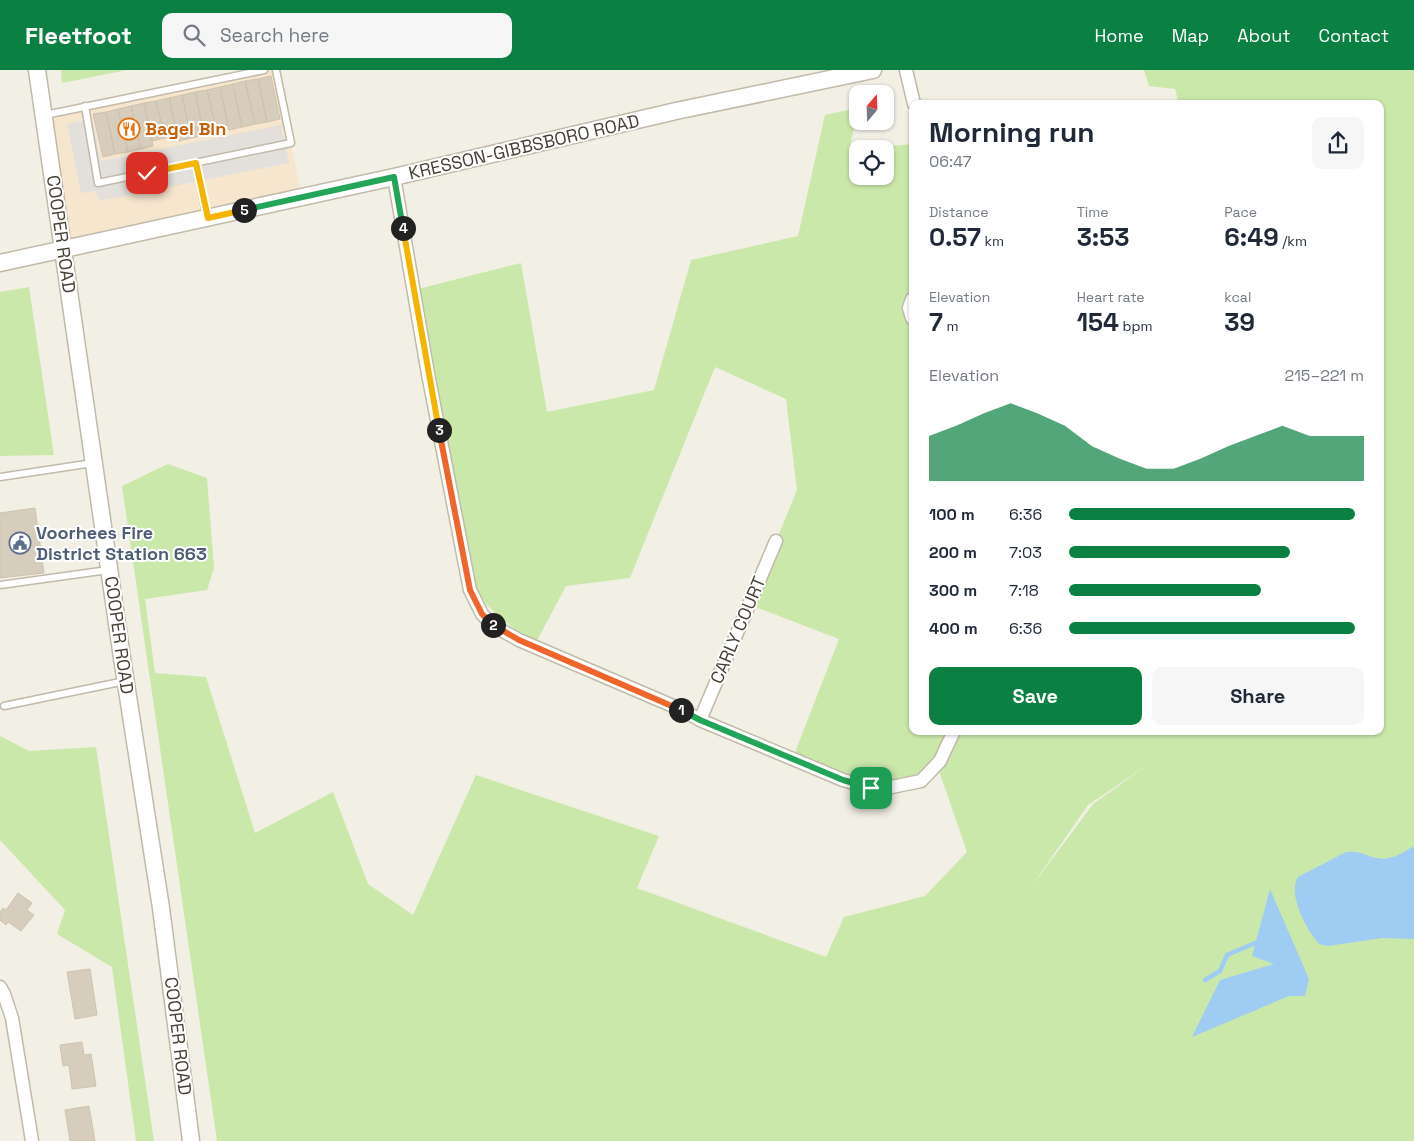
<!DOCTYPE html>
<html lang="en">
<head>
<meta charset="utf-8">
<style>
	:root { --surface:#fff; --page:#f6f6f7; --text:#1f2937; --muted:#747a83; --accent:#0b8043 }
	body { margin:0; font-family:"Space Grotesk",sans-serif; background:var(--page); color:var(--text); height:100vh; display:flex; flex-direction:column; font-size:19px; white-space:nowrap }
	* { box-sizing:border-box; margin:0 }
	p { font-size:16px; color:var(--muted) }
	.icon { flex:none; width:28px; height:28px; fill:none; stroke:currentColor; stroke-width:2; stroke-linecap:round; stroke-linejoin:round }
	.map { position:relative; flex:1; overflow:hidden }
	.drawer { position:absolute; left:909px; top:30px; width:475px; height:635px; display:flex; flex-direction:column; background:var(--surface); border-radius:10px; box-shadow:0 1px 4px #0004 }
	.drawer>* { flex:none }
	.needle { width:32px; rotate:19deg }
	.buttons { position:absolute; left:849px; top:15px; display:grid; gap:10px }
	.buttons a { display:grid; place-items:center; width:45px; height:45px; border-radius:10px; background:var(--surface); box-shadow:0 1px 4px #0004; font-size:25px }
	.pin { position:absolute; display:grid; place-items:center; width:42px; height:42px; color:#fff; margin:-21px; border-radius:10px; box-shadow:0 2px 8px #0006 }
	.km { position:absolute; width:25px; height:25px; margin:-12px; border-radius:50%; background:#222; color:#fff; font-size:14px; line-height:25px; text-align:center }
	.round { display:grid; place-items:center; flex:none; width:52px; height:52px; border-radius:10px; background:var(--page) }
	.head { display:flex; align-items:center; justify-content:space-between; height:85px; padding:0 20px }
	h1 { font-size:28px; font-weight:700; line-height:38px }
	.figures { display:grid; grid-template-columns:repeat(3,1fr); gap:8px; height:85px; padding:5px 20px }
	.figures div { display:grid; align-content:center }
	.figures b { font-size:25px; font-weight:700 }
	.figures small { font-size:14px; font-weight:400 }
	.figures p { font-size:14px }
	.chart { height:140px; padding:10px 20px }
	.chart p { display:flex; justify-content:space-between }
	.chart svg { width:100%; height:90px; margin-top:5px; fill:var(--accent); opacity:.7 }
	.button { display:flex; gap:10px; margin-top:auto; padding:10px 20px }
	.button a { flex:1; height:58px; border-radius:10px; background:var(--accent); color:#fff; font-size:20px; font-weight:700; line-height:58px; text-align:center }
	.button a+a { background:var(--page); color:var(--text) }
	ul { padding:0 20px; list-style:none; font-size:16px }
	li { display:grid; grid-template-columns:80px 60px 1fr; align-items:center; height:38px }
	li i { height:12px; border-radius:6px; background:var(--accent) }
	header { display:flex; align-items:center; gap:30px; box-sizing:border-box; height:70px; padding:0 25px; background:var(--accent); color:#fff }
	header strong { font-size:24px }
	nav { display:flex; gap:28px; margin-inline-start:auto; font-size:18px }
	.search { width:350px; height:45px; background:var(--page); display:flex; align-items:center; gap:12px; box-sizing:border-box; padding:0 18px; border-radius:10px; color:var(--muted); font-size:19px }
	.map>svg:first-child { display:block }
	.commercial { fill:#f6e6ce }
	.green { fill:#cbe8ab; fill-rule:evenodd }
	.parking { fill:#e3e0dc }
	.water { fill:#9eccf2 }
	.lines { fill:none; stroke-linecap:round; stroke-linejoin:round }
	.stream { stroke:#9eccf2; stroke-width:4.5 }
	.building { fill:#d7cdbc; stroke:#cfc3ac }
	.service-casing { stroke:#c1baa9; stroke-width:9 }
	.minor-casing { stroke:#c1baa9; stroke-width:15 }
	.tertiary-casing { stroke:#c1baa9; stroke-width:19 }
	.service { stroke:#fff; stroke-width:6 }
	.minor { stroke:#fff; stroke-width:12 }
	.tertiary { stroke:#fff; stroke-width:16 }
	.split-1-casing { stroke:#fff; stroke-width:10 }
	.split-2-casing { stroke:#fff; stroke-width:10 }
	.split-3-casing { stroke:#fff; stroke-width:10 }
	.split-4-casing { stroke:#fff; stroke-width:10 }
	.split-5-casing { stroke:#fff; stroke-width:10 }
	.split-6-casing { stroke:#fff; stroke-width:10 }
	.split-1 { stroke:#22a559; stroke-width:6 }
	.split-2 { stroke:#f0652b; stroke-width:6 }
	.split-3 { stroke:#f0652b; stroke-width:6 }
	.split-4 { stroke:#f5b400; stroke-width:6 }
	.split-5 { stroke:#22a559; stroke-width:6 }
	.split-6 { stroke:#f5b400; stroke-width:6 }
	.labels { text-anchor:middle; stroke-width:4; stroke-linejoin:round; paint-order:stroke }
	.food-label { font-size:18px; font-weight:bold; fill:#c56008; stroke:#fff; text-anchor:start }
	.street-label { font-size:18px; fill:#453f34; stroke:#fff }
	.service-label { font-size:18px; font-weight:bold; fill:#4e5e75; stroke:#fff; text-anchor:start }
</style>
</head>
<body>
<header>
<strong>Fleetfoot</strong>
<div class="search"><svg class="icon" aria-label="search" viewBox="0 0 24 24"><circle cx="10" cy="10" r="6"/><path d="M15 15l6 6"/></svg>Search here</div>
<nav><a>Home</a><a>Map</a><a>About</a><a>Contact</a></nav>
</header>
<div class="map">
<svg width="1414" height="1071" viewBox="0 0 1414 1071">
	<rect width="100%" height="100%" fill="#f2efe4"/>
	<path class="commercial" d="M264 0H276L302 127 63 180 44 45Z"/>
	<path class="green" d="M61 0H127L62 13Z
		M1144 0H1414V1071H217L122 416 168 394 207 408 214 498 207 520 145 529 155 603 206 607 255 763 333 722 368 814 413 845 476 705 659 766 637 818 826 887 844 847 925 826 967 782 938 698 885 716 794 685 839 569 750 535 797 420 786 329 715 297 630 508 566 516 534 576 468 519 414 220 521 193 547 342 654 320 691 190 798 166 825 45 857 38V45L849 80 857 79 858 106H885V79H862L912 74V661H1380V34H1179L1175 19 1149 16ZM1152 692 1093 734 1029 820 1088 735Z
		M29 217 54 385 0 386V222Z
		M0 666 29 681 96 677 154 1071H136L112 897 57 864 65 840 0 770Z"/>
	<path class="parking" d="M92 49 101 91 281 55 289 93 99 131 96 121 81 123 67 54Z"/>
	<path class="water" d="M1414 776V869L1382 868 1328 876 1319 874C1307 860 1287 825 1298 807L1346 782C1356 781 1361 783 1369 786 1389 793 1398 785 1414 776Z
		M1270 819 1309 909 1305 926H1289L1192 967 1220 910 1274 894 1252 886Z"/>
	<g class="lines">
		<path class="stream" d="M1205 910 1220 901 1227 885 1260 871"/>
	</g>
	<path class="building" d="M271 6 280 49 267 52 258 9Z
		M258 9 267 52 255 54 245 11Z
		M245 11 255 54 242 57 233 14Z
		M233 14 242 57 229 60 220 17Z
		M220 17 228 55 216 58 207 20Z
		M207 20 216 58 203 60 195 22Z
		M195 22 204 65 191 68 182 25Z
		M182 25 191 68 179 71 169 28Z
		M169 28 177 66 165 68 156 31Z
		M156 31 165 68 152 71 144 33Z
		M144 33 153 76 141 79 131 36Z
		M131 36 141 79 128 82 118 39Z
		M118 39 128 82 115 84 106 42Z
		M106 42 115 84 103 87 93 44Z
		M35 438 44 503 0 508V443Z
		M18 823 32 833 27 840 34 845 21 861 8 852 6 855 0 850V842L3 838 6 840Z
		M90 899 97 945 75 949 67 902Z
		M82 972 84 985 91 984 96 1016 72 1019 69 995 63 996 60 975Z
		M89 1036 95 1071H70L65 1040Z"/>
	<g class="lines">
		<g class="service-casing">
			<path id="service" d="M85 36 98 113 291 73 276 0
				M45 45 264 0
				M196 93 207 148
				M0 407 93 393
				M0 515 108 500
				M4 636 125 611"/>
		</g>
		<g class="minor-casing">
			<path id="minor" d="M906 0 914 34
				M394 107 428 304 470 520 482 544 492 555 519 570 680 639 700 650 843 710 871 718 882 719 921 711 940 691 954 661
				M912 229 909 238 912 248
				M700 650 776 471
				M0 917 4 924 12 948 32 1071"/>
		</g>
		<g class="tertiary-casing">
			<path id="tertiary" d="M37 0 122 588 161 838 191 1071
				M0 193 394 107 676 41 873 0"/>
		</g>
		<use href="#service" class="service"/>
		<use href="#minor" class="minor"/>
		<use href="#tertiary" class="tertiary"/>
	</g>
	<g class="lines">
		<g class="split-1-casing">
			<path id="split-1" d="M681 640 700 650 843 710 871 718"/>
		</g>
		<g class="split-2-casing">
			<path id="split-2" d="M493 555 519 570 681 640"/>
		</g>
		<g class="split-3-casing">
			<path id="split-3" d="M439 360 470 520 482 544 493 555"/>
		</g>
		<g class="split-4-casing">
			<path id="split-4" d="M403 158 439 360"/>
		</g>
		<g class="split-5-casing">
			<path id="split-5" d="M244 140 394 107 403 158"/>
		</g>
		<g class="split-6-casing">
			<path id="split-6" d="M147 103 196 93 208 148 244 140"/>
		</g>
		<use href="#split-1" class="split-1"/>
		<use href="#split-2" class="split-2"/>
		<use href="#split-3" class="split-3"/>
		<use href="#split-4" class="split-4"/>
		<use href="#split-5" class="split-5"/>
		<use href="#split-6" class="split-6"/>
	</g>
	<defs>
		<g id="restaurant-ring" transform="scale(1.125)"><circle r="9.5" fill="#fff" stroke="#e8710a" stroke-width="1.5"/><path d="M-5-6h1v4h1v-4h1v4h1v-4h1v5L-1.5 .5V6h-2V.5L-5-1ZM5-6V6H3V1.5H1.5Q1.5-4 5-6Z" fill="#e8710a"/></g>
		<g id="civic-ring" transform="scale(1.125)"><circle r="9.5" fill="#fff" stroke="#5c6f8a" stroke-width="1.5"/><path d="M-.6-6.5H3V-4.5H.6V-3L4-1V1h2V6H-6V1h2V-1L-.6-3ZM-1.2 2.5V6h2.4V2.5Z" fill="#5c6f8a"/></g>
	</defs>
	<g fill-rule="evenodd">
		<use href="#restaurant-ring" x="129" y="59"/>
		<use href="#civic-ring" x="20" y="473"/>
	</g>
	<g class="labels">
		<g class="food-label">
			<text x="145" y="65">Bagel Bin</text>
		</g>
		<g class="street-label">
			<text transform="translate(524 77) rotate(-13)" y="6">KRESSON-GIBBSBORO ROAD</text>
			<text transform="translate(61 164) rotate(82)" y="6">COOPER ROAD</text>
			<text transform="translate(738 560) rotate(-67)" y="6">CARLY COURT</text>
			<text transform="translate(119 565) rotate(82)" y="6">COOPER ROAD</text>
			<text transform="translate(178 966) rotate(83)" y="6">COOPER ROAD</text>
		</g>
		<g class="service-label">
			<text x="36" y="469">Voorhees Fire<tspan x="36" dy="21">District Station 663</tspan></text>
		</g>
	</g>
</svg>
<div class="buttons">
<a><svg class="needle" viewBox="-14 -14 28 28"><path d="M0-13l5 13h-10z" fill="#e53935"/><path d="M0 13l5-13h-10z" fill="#747a83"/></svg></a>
<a><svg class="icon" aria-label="locate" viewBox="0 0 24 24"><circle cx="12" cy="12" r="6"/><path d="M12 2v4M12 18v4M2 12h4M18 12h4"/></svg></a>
</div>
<div class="pin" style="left:871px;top:718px;background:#1e9e55"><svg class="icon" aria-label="arrive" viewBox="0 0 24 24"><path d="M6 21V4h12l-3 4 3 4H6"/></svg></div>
<div class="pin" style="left:147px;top:103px;background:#d93025"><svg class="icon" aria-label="check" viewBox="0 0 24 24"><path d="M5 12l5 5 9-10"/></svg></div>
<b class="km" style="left:681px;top:640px">1</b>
<b class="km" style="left:493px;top:555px">2</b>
<b class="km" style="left:439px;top:360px">3</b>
<b class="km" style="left:403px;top:158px">4</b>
<b class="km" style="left:244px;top:140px">5</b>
<section class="drawer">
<div class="head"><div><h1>Morning run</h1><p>06:47</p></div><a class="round"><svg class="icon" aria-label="share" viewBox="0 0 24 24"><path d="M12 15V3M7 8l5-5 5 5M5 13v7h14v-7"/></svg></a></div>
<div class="figures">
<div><p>Distance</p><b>0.57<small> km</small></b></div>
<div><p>Time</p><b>3:53</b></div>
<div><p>Pace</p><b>6:49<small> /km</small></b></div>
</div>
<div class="figures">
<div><p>Elevation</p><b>7<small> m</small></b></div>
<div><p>Heart rate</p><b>154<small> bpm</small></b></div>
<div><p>kcal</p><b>39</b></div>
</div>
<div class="chart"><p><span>Elevation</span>215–221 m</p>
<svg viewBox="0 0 160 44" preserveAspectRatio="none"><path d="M0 44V22L10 17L20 11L30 6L40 11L50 17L60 27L70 33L80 38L90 38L100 33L110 27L120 22L130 17L140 22L150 22L160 22V44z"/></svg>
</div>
<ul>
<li><b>100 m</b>6:36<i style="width:97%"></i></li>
<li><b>200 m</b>7:03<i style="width:75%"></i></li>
<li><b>300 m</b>7:18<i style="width:65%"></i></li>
<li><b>400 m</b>6:36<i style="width:97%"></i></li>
</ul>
<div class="button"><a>Save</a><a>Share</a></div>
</section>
</div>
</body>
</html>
